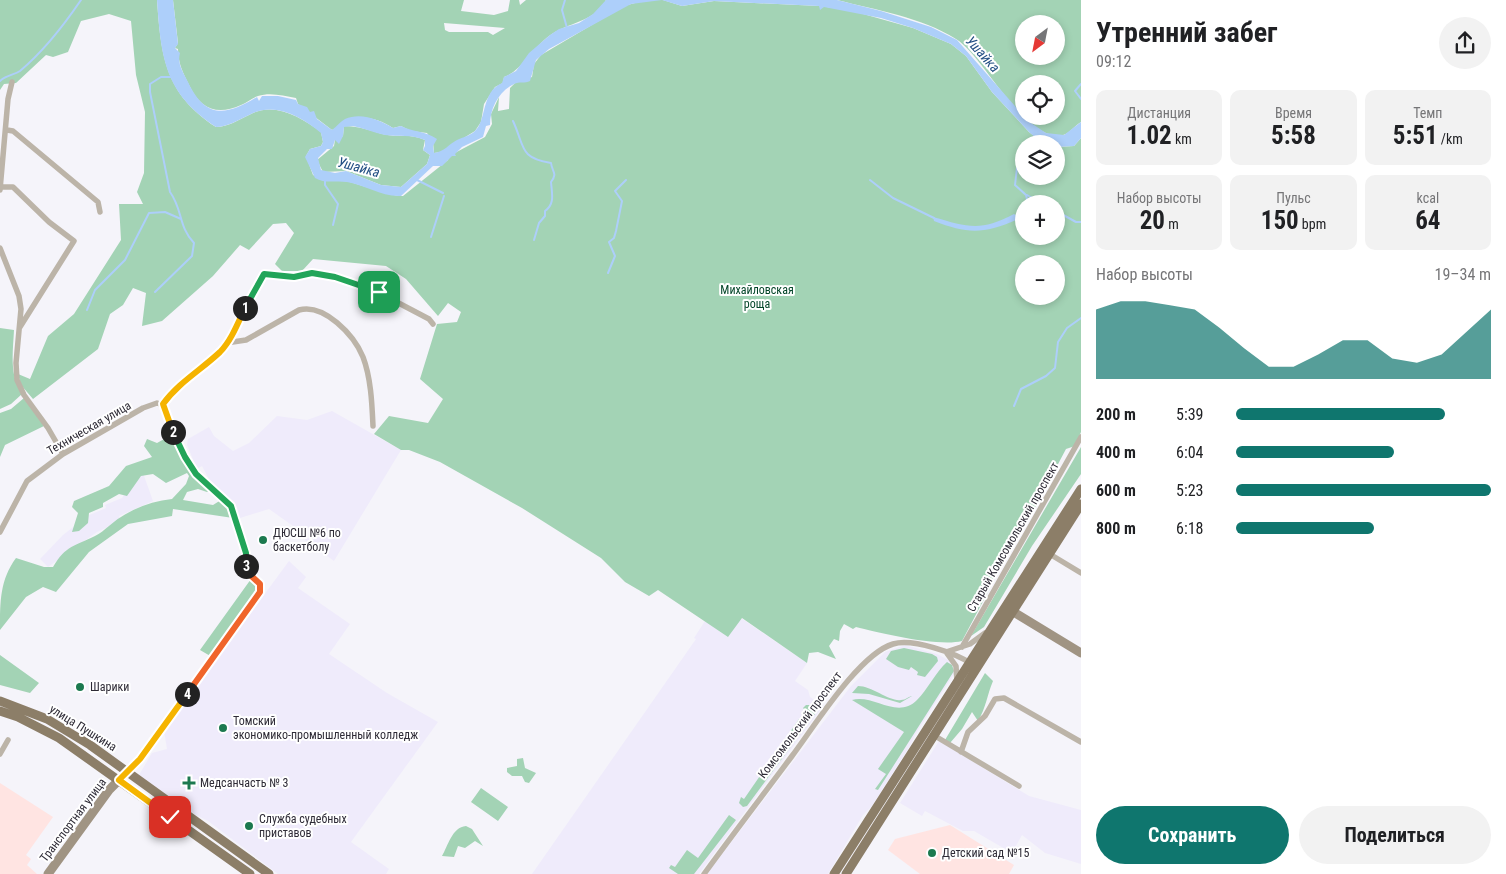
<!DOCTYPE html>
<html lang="ru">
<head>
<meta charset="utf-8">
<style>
	:root { --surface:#fff; --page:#f2f2f2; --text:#202124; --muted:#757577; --accent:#0f766e }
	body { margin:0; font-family:"Roboto Condensed",sans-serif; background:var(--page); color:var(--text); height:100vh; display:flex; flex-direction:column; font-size:19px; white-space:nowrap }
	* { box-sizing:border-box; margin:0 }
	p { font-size:16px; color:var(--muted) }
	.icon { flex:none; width:28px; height:28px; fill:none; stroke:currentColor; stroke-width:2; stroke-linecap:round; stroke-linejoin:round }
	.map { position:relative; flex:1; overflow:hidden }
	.sheet { display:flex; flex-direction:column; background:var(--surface); width:425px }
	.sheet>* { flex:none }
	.needle { width:32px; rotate:212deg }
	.buttons { position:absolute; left:1015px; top:15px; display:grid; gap:10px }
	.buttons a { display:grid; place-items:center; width:50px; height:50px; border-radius:50%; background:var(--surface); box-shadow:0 2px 8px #0003; font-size:25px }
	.pin { position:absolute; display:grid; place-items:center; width:42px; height:42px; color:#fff; margin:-21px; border-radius:10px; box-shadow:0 2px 8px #0006 }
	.km { position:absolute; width:25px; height:25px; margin:-12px; border-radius:50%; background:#222; color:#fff; font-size:14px; line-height:25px; text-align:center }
	.round { display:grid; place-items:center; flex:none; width:52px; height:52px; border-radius:26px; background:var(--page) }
	.headline { display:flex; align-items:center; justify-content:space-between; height:85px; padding:0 15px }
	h1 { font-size:28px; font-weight:700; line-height:38px }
	.stats { display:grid; grid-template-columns:repeat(3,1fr); gap:8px; height:85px; padding:5px 15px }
	.stats div { display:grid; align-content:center; border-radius:10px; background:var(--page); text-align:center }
	.stats b { font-size:25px; font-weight:700 }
	.stats small { font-size:14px; font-weight:400 }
	.stats p { font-size:14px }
	.chart { height:140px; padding:10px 15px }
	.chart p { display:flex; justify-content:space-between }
	.chart svg { width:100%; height:90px; margin-top:5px; fill:var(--accent); opacity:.7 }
	.primary-button { display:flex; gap:10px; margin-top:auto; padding:10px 15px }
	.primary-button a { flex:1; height:58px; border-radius:30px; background:var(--accent); color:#fff; font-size:20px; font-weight:700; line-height:58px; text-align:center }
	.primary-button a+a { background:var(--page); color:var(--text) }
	ul { padding:0 15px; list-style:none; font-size:16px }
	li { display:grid; grid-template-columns:80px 60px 1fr; align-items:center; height:38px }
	li i { height:12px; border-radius:6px; background:var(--accent) }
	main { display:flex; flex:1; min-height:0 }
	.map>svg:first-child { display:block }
	.built { fill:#efebfb }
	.education { fill:#ffe4e2 }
	.green { fill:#a3d3b5; fill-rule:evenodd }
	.water { fill:#adcffa; fill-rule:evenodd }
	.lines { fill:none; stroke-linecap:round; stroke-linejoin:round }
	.stream { stroke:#adcffa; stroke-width:2 }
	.street { stroke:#bcb4a8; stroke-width:5.5 }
	.secondary { stroke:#a09483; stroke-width:9 }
	.primary { stroke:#8c7e68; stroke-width:9 }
	.split-1-casing { stroke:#fff; stroke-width:10 }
	.split-2-casing { stroke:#fff; stroke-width:10 }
	.split-3-casing { stroke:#fff; stroke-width:10 }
	.split-4-casing { stroke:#fff; stroke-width:10 }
	.split-5-casing { stroke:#fff; stroke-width:10 }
	.split-1 { stroke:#22a559; stroke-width:6 }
	.split-2 { stroke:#f5b400; stroke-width:6 }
	.split-3 { stroke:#22a559; stroke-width:6 }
	.split-4 { stroke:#f0652b; stroke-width:6 }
	.split-5 { stroke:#f5b400; stroke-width:6 }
	.poi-dot { fill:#1c794f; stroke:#fff; stroke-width:2 }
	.labels { text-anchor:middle; stroke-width:4; stroke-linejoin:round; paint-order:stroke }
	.park-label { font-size:12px; fill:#034528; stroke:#fff }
	.street-label { font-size:12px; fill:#2e2b36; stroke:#fff }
	.poi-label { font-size:12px; fill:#2e2b36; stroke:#fff; text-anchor:start }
	.water-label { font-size:14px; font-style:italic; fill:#234f84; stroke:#fff }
</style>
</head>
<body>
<main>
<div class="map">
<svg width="1081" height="874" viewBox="0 0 1081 874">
	<rect width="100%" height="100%" fill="#f5f4fa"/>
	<path class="built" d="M332 411 401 450 334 561 305 540 303 533 269 509 240 518 232 505 215 486 213 487 202 466 197 469 187 445 188 439 209 427 214 436 233 451 249 443 277 416 307 420Z
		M143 473 153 501 119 516 121 521 97 532 48 567 40 559 63 535 87 516 106 508 105 505 122 498 136 475Z
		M289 561 306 577 298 588 350 624 329 654 387 693 438 722 351 842 389 869 386 874H278L208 821 196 815 139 775 152 753 167 749 164 731Z
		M741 618 807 663 795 681 808 690 810 697 823 706 699 874H532L696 639 694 638 705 621 728 637Z
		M905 645 937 654 952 662 955 666 954 674 915 735 910 746 872 806 863 815 828 874H707L851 686 885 652Z
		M939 741 1029 796 1081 810V864L1045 853 1022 835 1012 853 974 831H963L925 811 922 816 900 803Z"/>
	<path class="education" d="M0 783 53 817 26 855 31 859 27 865 37 874H0Z
		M950 825 1014 865 1009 874H920L888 850 895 839Z"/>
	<path class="green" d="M0 0H157C161 56 165 94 216 127 228 127 238 120 249 115 274 101 300 117 321 132L323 142 321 146 310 149 306 156 313 175C331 184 334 178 350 182 368 187 381 193 399 196H403L448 160 449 156 485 137 492 124 491 114 499 97 498 111 509 109 510 88 515 83 532 77 534 64 541 55 624 6 646 0H663L682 6 714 1 819 6 849 10 913 28 951 44 966 56 992 92 1029 132 1044 144H1024V176H1056V147L1074 146 1081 138V432L1075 446 1066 449 1029 519 995 570 990 588 962 641C939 647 879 633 856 627L853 629 844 624 840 631 839 641 834 639 829 646 836 659 818 652 809 653 807 663 742 618 728 637 658 590 649 596 625 582 601 558 522 508 440 462 409 450H401L374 434 389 416 428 423 443 399 420 379 437 324 457 322 461 312 448 303 438 316 406 279 386 266 313 259 302 271H282L275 264 294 233 286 223 273 224 249 250 240 245 213 276 162 321 142 326 146 293 133 288 123 305 110 314 98 349 33 399 21 385 18 374 30 379 48 336 74 314 121 240 119 204H143L137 192 144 173 145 112 136 75 131 21 109 14 81 21 68 52 53 57 46 55 16 83 4 84 0 90ZM1024 204H1056V236H1024ZM1024 264H1056V296H1024Z
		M173 0H464L461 11 494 15 508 11 510 0H519L520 5 526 0H606C597 21 566 23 549 36 534 47 520 72 504 77L503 83 495 87 484 104 481 122 475 131 441 152 434 153 433 142 427 133 411 131 401 126 393 128C367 112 357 118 332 130L298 104 296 98C283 96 271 92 258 96 252 98 247 103 241 105 217 116 200 109 189 85 183 73 178 63 178 49L175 48 178 43ZM444 23 505 28 493 35 488 32H449L445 30Z
		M837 0H1081V122C1075 125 1069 134 1063 135 1025 144 985 57 956 39 921 17 876 10 837 0ZM1024 24H1056V56H1024ZM1024 84H1056V116H1024Z
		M344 126C358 126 369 130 382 134 397 138 411 133 425 140L423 150 430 155 427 164 401 187 381 185 346 171 323 172 317 160 334 146 335 140 343 136Z
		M0 328 14 330C13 352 9 375 22 394L11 404 0 409Z
		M24 398 44 426 5 445 0 457V413L11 409Z
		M170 429 187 466 210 491 207 492 198 489 187 492 183 500 213 505 221 500 228 507 233 518 173 509 172 516 128 524 89 552 56 592 43 587 26 597 0 630C0 601 0 580 16 558L44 567H53C66 545 75 546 95 536 105 531 112 522 121 517 136 507 154 501 172 499L186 484 189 476 187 473 166 483 153 474 141 476 127 496 119 494 103 503V507L89 513 88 523 79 531 72 532 78 513 72 507 74 501 109 486 126 466 152 457 144 446 147 439 157 443 166 438Z
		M1081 447V474L1032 546 984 627 971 636Z
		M251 579 258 589V594L212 657 200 650Z
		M904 648 932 654 937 657 938 661 925 677 917 675 918 672 911 667 909 670 898 667 886 659 891 651Z
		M0 655 39 683 30 693 0 685Z
		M947 662 952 665 954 671 878 790 875 789 886 774 878 769 904 732 852 700C874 694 897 720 917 700 928 689 935 673 947 662Z
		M985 673 993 681C987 695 986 708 978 721L972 712 962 729 950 743 945 740Z
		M858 686C872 686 890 702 901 700 906 700 909 696 912 696L900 703 869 694 852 693Z
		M806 705H812L818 710 747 806 743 807 739 803 741 797 744 799 799 719 801 720 807 712 803 708Z
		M523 758 525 768 536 773 529 783 525 782 522 776H512L507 772V768L517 766V759Z
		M481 788 508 807 498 821 471 802Z
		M729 815 736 820 694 874H678L669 868 671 865 675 867 687 850 698 858Z
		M466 826 472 829 483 846 475 841 465 848 458 846 454 857 442 856C448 846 452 827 466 826Z"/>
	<path class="water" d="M157 0H173L178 44 175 48 180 53C177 64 183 72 188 82 205 118 225 117 257 97L259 101 262 96H278L296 100 298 104 307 107 310 112 314 111 317 119 332 130C336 127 340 122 345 119 361 112 380 120 393 128L401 126C413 132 426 131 437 139L433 146 434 153C444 152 449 144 457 140 463 137 470 136 475 131 487 120 481 92 502 83L504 77 516 71 529 53 550 35 559 29 579 23 593 14 606 0H837L881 11 931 27 957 40 1028 121 1046 133 1064 135 1081 122V138L1074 146 1056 147V144H1043L1029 132 992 92 966 56 951 44 913 28 881 18 824 7 820 10 819 6 714 1 682 6 662 0 631 4 549 49 536 60 530 81C525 84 519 81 514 84 499 91 490 108 490 125L486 126 483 137 462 147 455 154 456 156H452L442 166H433L401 196C381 197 366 185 347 182 336 180 325 184 315 178L305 157 310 149 321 146 323 142 321 133C301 116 274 101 249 115 238 120 227 127 216 127 164 93 161 57 157 0ZM353 126C364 128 374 133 385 135 399 137 411 134 425 140V146L423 150 430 155 427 164 401 187 381 185 346 171 335 173 321 170 318 158 327 149H332L335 140 339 144 343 136 344 127Z
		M1014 214 1017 216 1016 220C984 234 967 234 934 221L933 217C968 227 980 232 1014 214Z"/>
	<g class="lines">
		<path class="stream" d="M565 0 562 10 567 28
			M0 81C6 75 14 75 20 71 44 51 64 25 81 0
			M1081 84 1075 91 1081 99
			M513 121C525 147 519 158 551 163 552 172 558 173 551 182 552 194 555 204 545 211V216L539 223 534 240
			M1032 144 1037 138
			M1024 155 1017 168 1015 185 1026 195 1028 204
			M417 180 443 193
			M870 180 893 198 934 218
			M325 181V185L338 204 333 225
			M1027 195 1043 204
			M1056 211 1076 222H1081
			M1017 217 1024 211
			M431 237 444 196
			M608 273 615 256 609 242 614 238 616 231 622 201 615 191 626 180
			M155 292 192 256 194 243C178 226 183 210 170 192L150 92V84L161 77H173
			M87 310 95 290 125 260 149 213 165 212 181 219
			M1014 406 1021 389 1046 376 1055 368 1058 342 1067 328 1081 318"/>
		<path class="street" d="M7 130 13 131 98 202 100 212
			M1 187H13L49 222 74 241 20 327
			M0 190 8 99 12 82
			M0 248 19 296 21 309 16 363 17 380 24 395 48 428 63 454
			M226 343 246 340 299 310C324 303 354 335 363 357 371 378 372 404 373 426
			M163 405C178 383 201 370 220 352 237 336 249 296 264 274L294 277 312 273 335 277 370 288 429 319 433 324
			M0 532 27 481 63 454 143 408 157 403 163 405
			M1048 553 1081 573
			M962 647 1081 437
			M946 652 970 644 985 633
			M946 652 956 666 957 682
			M935 736 1019 786
			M961 752 968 732 985 716 995 699 1004 698 1081 742
			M0 754 8 740
			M119 780 137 762 155 739 261 592 260 584 246 571 245 553 235 515 231 505 204 482 190 466 163 405
			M704 874C733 834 763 795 792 756 814 727 859 654 893 644 913 638 955 653 972 664"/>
		<path class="secondary" d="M1012 611 1081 653
			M48 874 109 790 119 780"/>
		<path class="primary" d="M0 701 47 719 90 745 269 874
			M0 711 18 717 59 738 250 874
			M834 874 1081 489
			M846 874 1081 504"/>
	</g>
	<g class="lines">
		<g class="split-1-casing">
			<path id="split-1" d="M245 308 264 274 294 277 312 273 335 277 379 292"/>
		</g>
		<g class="split-2-casing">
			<path id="split-2" d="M173 432 163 404C178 383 201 370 220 352 231 341 238 323 245 308"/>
		</g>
		<g class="split-3-casing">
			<path id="split-3" d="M173 432 185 457 196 474 231 506 246 553V566"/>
		</g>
		<g class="split-4-casing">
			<path id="split-4" d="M187 694 260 592V584L246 571V566"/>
		</g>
		<g class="split-5-casing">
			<path id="split-5" d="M170 817 119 780 140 759 187 694"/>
		</g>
		<use href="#split-1" class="split-1"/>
		<use href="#split-2" class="split-2"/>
		<use href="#split-3" class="split-3"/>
		<use href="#split-4" class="split-4"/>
		<use href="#split-5" class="split-5"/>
	</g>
	<g class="poi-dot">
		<circle cx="263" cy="540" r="5"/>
		<circle cx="80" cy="687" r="5"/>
		<circle cx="223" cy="728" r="5"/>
		<path d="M186.5 775.5h5v5h5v5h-5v5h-5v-5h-5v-5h5z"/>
		<circle cx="249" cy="826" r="5"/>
		<circle cx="932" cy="853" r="5"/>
	</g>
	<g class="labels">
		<g class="park-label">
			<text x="757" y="294">Михайловская<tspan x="757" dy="14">роща</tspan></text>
		</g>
		<g class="street-label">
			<text transform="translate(89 428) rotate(-30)" y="4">Техническая улица</text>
			<text transform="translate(1013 537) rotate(-60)" y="4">Старый Комсомольский проспект</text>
			<text transform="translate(800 725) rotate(-53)" y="4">Комсомольский проспект</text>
			<text transform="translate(83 728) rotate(32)" y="4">улица Пушкина</text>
			<text transform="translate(73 820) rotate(-53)" y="4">Транспортная улица</text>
		</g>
		<g class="poi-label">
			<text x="273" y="537">ДЮСШ №6 по<tspan x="273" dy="14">баскетболу</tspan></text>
			<text x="90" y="691">Шарики</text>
			<text x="233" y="725">Томский<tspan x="233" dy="14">экономико-промышленный колледж</tspan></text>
			<text x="200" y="787">Медсанчасть № 3</text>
			<text x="259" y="823">Служба судебных<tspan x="259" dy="14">приставов</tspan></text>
			<text x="942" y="857">Детский сад №15</text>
		</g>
		<g class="water-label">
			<text transform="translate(983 54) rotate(48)" y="5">Ушайка</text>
			<text transform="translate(359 167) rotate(15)" y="5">Ушайка</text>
		</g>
	</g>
</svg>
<div class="buttons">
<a><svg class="needle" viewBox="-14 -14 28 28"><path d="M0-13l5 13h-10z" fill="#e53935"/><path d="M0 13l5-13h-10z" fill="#757577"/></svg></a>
<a><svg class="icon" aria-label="locate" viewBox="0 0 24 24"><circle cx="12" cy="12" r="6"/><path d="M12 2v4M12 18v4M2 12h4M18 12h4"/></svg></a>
<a><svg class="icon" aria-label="layers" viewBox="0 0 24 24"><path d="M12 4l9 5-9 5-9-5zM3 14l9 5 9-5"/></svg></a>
<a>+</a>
<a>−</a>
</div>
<div class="pin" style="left:379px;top:292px;background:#1e9e55"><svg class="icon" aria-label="arrive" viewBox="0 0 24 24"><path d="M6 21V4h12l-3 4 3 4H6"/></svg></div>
<div class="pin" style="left:170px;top:817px;background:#d93025"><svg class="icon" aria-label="check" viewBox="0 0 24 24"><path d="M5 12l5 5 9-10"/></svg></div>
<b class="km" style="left:245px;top:308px">1</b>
<b class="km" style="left:173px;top:432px">2</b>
<b class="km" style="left:246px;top:566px">3</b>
<b class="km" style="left:187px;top:694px">4</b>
</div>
<section class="sheet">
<div class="headline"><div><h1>Утренний забег</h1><p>09:12</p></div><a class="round"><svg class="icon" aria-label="share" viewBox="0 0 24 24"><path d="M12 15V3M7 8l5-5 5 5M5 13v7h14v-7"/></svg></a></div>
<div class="stats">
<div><p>Дистанция</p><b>1.02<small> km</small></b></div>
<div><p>Время</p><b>5:58</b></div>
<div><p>Темп</p><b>5:51<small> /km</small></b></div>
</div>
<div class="stats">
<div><p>Набор высоты</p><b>20<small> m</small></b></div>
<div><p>Пульс</p><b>150<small> bpm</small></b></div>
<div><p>kcal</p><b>64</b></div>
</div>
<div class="chart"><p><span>Набор высоты</span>19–34 m</p>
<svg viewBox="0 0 160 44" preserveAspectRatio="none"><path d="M0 44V10L10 6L20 6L30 8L40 10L50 19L60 29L70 38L80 38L90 32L100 25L110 25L120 34L130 36L140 32L150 21L160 10V44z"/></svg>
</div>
<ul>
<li><b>200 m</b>5:39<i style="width:82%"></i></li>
<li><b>400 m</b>6:04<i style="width:62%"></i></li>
<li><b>600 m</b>5:23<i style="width:100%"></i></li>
<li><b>800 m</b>6:18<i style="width:54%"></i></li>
</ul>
<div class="primary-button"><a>Сохранить</a><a>Поделиться</a></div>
</section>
</main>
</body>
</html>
